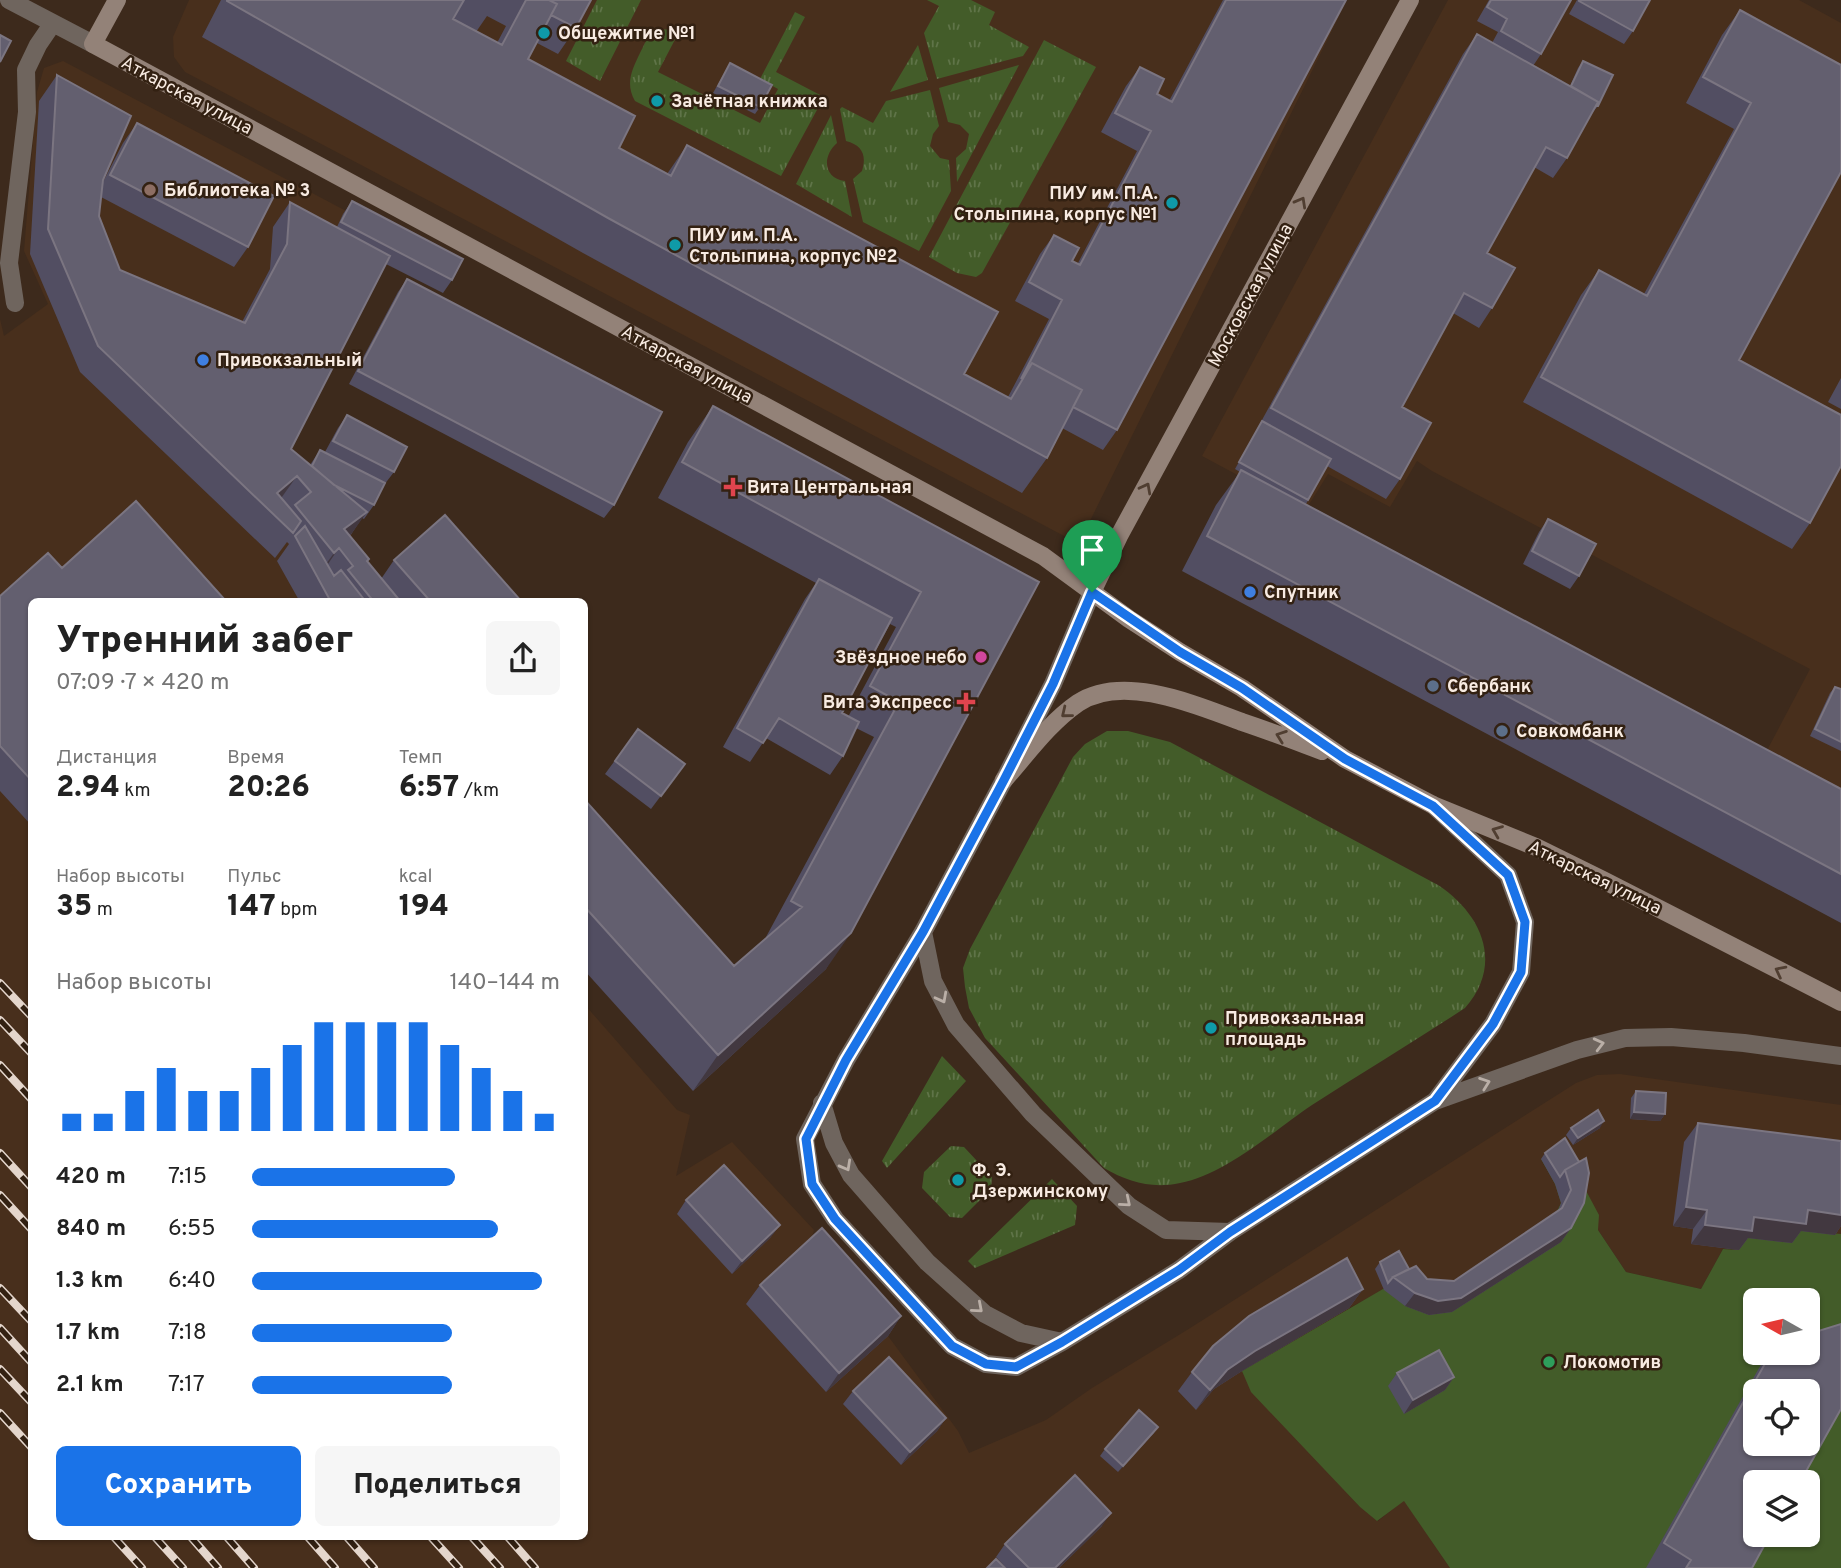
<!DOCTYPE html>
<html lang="ru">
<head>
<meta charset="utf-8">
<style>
	:root { --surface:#fff; --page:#f6f6f6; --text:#222; --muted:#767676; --accent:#1a73e8 }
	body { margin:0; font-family:Overpass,sans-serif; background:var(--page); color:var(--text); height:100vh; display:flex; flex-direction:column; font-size:26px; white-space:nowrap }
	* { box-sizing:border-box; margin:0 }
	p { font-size:23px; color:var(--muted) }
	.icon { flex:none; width:38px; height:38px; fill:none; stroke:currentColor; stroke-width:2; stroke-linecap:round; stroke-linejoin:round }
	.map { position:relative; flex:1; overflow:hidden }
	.side { position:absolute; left:28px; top:598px; width:560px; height:942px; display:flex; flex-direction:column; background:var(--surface); border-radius:10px; box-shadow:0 2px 5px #0004 }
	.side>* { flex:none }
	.needle { width:46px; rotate:278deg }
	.tools { position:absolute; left:1743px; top:1288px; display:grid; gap:14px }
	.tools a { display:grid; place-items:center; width:77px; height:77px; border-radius:10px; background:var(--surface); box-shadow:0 2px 5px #0004; font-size:35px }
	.pin { position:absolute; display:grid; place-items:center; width:60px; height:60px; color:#fff; margin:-72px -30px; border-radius:50% 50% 50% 0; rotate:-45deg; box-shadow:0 0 7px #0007 }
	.pin .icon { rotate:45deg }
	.round { display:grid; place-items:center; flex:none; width:74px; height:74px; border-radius:10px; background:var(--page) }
	.summary { display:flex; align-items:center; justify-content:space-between; height:119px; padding:0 28px }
	h1 { font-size:38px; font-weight:800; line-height:52px }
	.metrics { display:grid; grid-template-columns:repeat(3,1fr); gap:10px; height:119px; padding:7px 28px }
	.metrics div { display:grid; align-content:center }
	.metrics b { font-size:30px; font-weight:800 }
	.metrics small { font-size:19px; font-weight:400 }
	.metrics p { font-size:19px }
	.chart { height:196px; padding:14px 28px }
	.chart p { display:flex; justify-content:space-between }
	.chart svg { width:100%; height:126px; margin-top:7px; stroke:var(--accent); stroke-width:6 }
	.button { display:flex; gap:14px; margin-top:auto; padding:14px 28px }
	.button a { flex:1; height:80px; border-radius:10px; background:var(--accent); color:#fff; font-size:28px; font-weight:800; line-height:80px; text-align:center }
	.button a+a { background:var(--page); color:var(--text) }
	ul { padding:0 28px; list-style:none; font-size:23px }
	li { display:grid; grid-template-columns:112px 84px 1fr; align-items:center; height:52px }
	li i { height:18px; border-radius:9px; background:var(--accent) }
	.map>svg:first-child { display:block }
	.built { fill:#482f1c }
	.grass { fill:url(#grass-tufts) }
	.pitch { fill:#435c29; fill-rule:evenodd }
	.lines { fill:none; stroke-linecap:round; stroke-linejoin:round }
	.street { stroke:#6f655e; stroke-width:18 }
	.secondary { stroke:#938278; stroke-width:18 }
	.rail-casing { stroke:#e4d6cc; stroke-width:8 }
	.rail { stroke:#332112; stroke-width:5; stroke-dasharray:16; stroke-linecap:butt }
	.wall { fill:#524e62; fill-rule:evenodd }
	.shaded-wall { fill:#423840 }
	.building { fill:#635f6f; stroke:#7b7581; stroke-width:2; fill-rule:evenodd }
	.oneway { stroke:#503e31 }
	.oneway2 { stroke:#baafa7 }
	.route-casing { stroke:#fff; stroke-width:14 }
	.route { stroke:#1a73e8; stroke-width:9 }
	.culture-dot { fill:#0f9aa8; stroke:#332112; stroke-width:2.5 }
	.education-dot { fill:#8d6e63; stroke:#332112; stroke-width:2.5 }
	.shop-dot { fill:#3f7fe0; stroke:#332112; stroke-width:2.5 }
	.health-dot { fill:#e0444e; stroke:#332112; stroke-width:2.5 }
	.hotel-dot { fill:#d1479c; stroke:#332112; stroke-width:2.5 }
	.service-dot { fill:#5c6f8a; stroke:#332112; stroke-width:2.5 }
	.leisure-dot { fill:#2e9e5b; stroke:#332112; stroke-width:2.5 }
	.labels { text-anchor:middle; stroke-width:5; stroke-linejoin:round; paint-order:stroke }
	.poi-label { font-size:18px; font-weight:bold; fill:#f8ebe2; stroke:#332112; text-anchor:start }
	.street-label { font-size:18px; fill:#f8ebe2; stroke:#332112 }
</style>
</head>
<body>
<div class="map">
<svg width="1841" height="1568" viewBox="0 0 1841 1568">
	<defs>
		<pattern id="grass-tufts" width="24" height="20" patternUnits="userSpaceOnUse" patternTransform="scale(1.75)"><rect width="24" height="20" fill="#435c29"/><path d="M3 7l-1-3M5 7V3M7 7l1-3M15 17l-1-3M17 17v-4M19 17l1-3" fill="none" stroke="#5f7448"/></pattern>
	</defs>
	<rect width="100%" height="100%" fill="#3d2a1c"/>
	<path class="built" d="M189 0H1347L1087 527 1077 534 1066 537 185 72 174 57 173 37Z
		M1448 0H1799L1841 23V796L1764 756 1810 669 1432 471 1417 461 1390 507 1328 474 1305 511 1202 456Z
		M63 61 399 239 292 445 285 476 353 528 348 553 376 602H32V1536H584L585 1005 677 1110 690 1115 676 1176 732 1142 814 1230 809 1248 888 1336 958 1431 969 1453 1046 1420 1092 1388 1187 1330 1576 1083 1597 1075 1620 1074 1841 1105V1234L1739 1250 1723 1249 1701 1289 1626 1272 1598 1230 1541 1160 1555 1184 1561 1203 1552 1221 1445 1294 1384 1290 1349 1308 1323 1467 1360 1507 1378 1521 1404 1500 1450 1568H0V319L4 336 48 304 24 251 37 92 44 68Z"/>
	<path class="grass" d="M597 0H641L600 81 566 61Z
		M927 0H971L995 12 989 25 1029 47 1023 56 937 79 924 33 939 6Z
		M795 12 805 17 776 72 824 97 781 176 635 101C625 83 632 70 640 53 644 46 646 38 652 34 661 28 670 29 680 30L658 72 760 123 778 89 760 79Z
		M1044 40 1096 67 982 273 976 277 957 273 929 257Z
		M918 45 928 80 890 92Z
		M1019 65 957 182 956 158 966 149 969 134 960 125 948 122 939 88Z
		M930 90 939 126 933 134 930 146 940 158 949 160 951 191 919 251 863 222 853 179 862 171C867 155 862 145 846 141L840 109 842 107 873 123 886 101Z
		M831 115 837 143C822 156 823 178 845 181L852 217 796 184Z
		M1107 731H1128L1170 742 1438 885C1482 914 1504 964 1465 1008 1415 1041 1363 1072 1312 1105 1275 1130 1225 1175 1180 1183 1152 1189 1128 1182 1104 1168L985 1038 969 1008 965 987 963 968 970 949 1073 757 1085 744Z
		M942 1056 966 1081 887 1168 882 1161Z
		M951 1146 964 1147 992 1177 991 1189 962 1218 950 1217 922 1188 924 1172Z
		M1052 1179 1077 1206 1075 1225 975 1268 968 1261Z"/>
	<path class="pitch" d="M1541 1159 1576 1172 1599 1215 1598 1230 1626 1272 1701 1289 1723 1249 1739 1250 1741 1237 1794 1230 1841 1234V1568H1450L1404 1501 1377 1521 1360 1507 1251 1392 1242 1371 1383 1289 1445 1294 1552 1221 1561 1203 1555 1184ZM1755 1300H1808V1353H1755ZM1755 1391H1808V1444H1755ZM1755 1482H1808V1535H1755Z"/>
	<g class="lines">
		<path class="street" d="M9 0 93 44
			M15 303 9 263 27 112 26 70 38 45 53 23
			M1092 592 1053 684 1004 780 923 932 846 1060 805 1139 812 1184 835 1219 952 1346 986 1364 1016 1367 1062 1342 1179 1270 1230 1232 1435 1101 1577 1050 1625 1038 1671 1037 1744 1043 1841 1056
			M1433 805 1508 875 1525 922 1521 972 1493 1024 1436 1100
			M923 932 933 981 956 1025 1033 1114 1129 1206 1166 1230 1230 1232
			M822 1103 834 1143 851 1175 927 1262 985 1314 1021 1333 1062 1342"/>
		<path class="secondary" d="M117 0 93 44 1043 556 1129 619 1180 652 1242 688 1345 759 1433 805 1536 847 1603 880 1841 1002
			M1092 592 1119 536 1410 0
			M1004 780C1027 754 1049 723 1078 703 1123 673 1196 705 1242 722 1269 731 1295 741 1322 751"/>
		<g class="rail-casing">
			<path id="rail" d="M0 983 32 1017
				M0 1020 32 1054
				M0 1065 32 1100
				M0 1153 32 1188
				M0 1195 32 1230
				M0 1288 32 1322
				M0 1328 32 1363
				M0 1369 32 1403
				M0 1413 32 1448
				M113 1536 142 1568
				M154 1536 183 1568
				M190 1536 218 1568
				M226 1536 254 1568
				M307 1536 335 1568
				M346 1536 374 1568
				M430 1536 459 1568
				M471 1536 500 1568
				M507 1536 535 1568"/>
		</g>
		<use href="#rail" class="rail"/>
	</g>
	<path class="wall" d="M221 0H591L576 28 558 54 537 43 528 59 619 148 667 174 687 145 964 374 1008 397 1049 319 1015 301 1040 254 1054 235 1072 261 1078 263 1137 151 1101 132 1126 86 1140 67 1157 94 1169 101 1223 0H1346L1117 430 1103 450 1062 428 1047 458 1022 493 583 253 202 37ZM487 16 506 26 497 43 476 32Z
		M1489 0H1571L1541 54 1533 66 1570 86 1578 68 1583 61 1598 106 1592 113 1567 158 1553 178 1534 167 1487 253 1492 308 1479 328 1453 313 1402 407 1400 479 1386 499 1327 466 1306 504 1841 789V923L1182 571 1216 505 1240 472 1235 469 1463 54 1477 34 1492 43 1498 32 1477 21Z
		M1577 0H1650L1633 31 1624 44 1569 14Z
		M1740 10 1841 65 1739 360 1810 523 1792 549 1523 402 1581 295 1599 270 1644 294 1734 129 1686 103 1722 35Z
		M730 63 760 107 755 114 713 93Z
		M57 75 103 182 123 143 137 123 248 247 234 267 101 197 99 216 120 270 242 322 270 269 273 227 290 202 337 227 343 214 352 201 452 280 443 293 386 264 291 449 310 465 320 450 325 452 338 428 347 415 394 472 384 485 374 505 364 519 362 518 350 536 369 559 368 562 381 579 394 560 522 602H300L277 561 289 544 287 542 275 558 80 372 30 254 39 101Z
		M407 279 614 505 604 518 349 384 398 292Z
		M1841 378V409L1828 402Z
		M713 406 1039 582 826 969 693 1091 584 970V799L734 966 767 937H766L874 737 856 728 843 756 830 775 766 738 750 762 723 747 805 599 816 583 658 498 688 442ZM890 624 896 627 848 717 842 713Z
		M1548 519 1579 576 1570 589 1523 564 1539 532Z
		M0 596 32 602V826L0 791Z
		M1835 687 1841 689V751L1810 736 1830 693Z
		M638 729 675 777 651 809 605 774Z
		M1636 1091 1665 1114 1660 1121 1630 1119 1631 1098Z
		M1698 1123 1841 1215V1226L1835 1235 1801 1231 1792 1243 1748 1238 1739 1250 1691 1244 1693 1229 1673 1226 1684 1142Z
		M1571 1128H1600L1573 1145 1566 1135Z
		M1545 1153 1579 1162 1571 1228 1561 1242 1452 1312 1429 1315 1405 1306 1384 1290 1375 1269 1380 1262 1409 1269 1427 1279 1454 1281 1558 1211 1561 1203 1555 1184 1541 1159Z
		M686 1200 780 1225 770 1238 732 1274 677 1214Z
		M760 1285 901 1316 888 1336 826 1392 746 1304Z
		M1363 1289 1349 1308 1242 1371 1214 1389 1196 1410 1178 1391 1192 1372Z
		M1815 1332 1752 1568H1646L1759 1368 1769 1353H1794L1799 1355 1800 1353H1808V1342Z
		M1397 1373 1454 1377 1445 1390 1404 1414 1388 1386Z
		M853 1391 946 1418 937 1431 901 1465 843 1404Z
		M1158 1427 1153 1434 1118 1472 1100 1456 1105 1449Z
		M1102 1526 1059 1568H1006L996 1557 1005 1544Z"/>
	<path class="shaded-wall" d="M297 476 279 501 277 493Z
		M367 512 349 537 344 529Z
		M339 548 321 574 316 578 334 553Z
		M851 933 826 969 693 1091 718 1055Z
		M1634 1112 1665 1114 1660 1121 1630 1119Z
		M1604 1121 1600 1128 1573 1145 1578 1138Z
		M1686 1207 1707 1210 1693 1229 1673 1226Z
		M1808 1210 1841 1215V1226L1835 1235 1801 1231 1792 1243 1748 1238 1739 1250 1691 1244 1705 1225Z
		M780 1225 770 1238 732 1274 742 1261Z
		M1571 1228 1561 1242 1452 1312 1429 1315 1405 1306 1415 1293 1438 1301Z
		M1363 1289 1349 1308 1242 1371 1214 1389 1196 1410 1210 1390 1227 1370 1255 1351Z
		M901 1316 888 1336 826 1392 839 1373Z
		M1454 1377 1445 1390 1404 1414 1413 1400Z
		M946 1418 937 1431 901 1465 910 1452Z
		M1158 1427 1153 1434 1118 1472 1123 1466Z
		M1111 1513 1102 1526 1059 1568H1055Z"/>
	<path class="building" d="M227 0H464L453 19 502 45 526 0H549L557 4 528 59 635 116 619 148 671 176 687 145 998 312 964 374 1011 399 1032 363 1082 390 1047 458 608 218 227 1Z
		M549 0H591L576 28 551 15 557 4Z
		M1226 0H1346L1117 430 1073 407 1082 390 1032 363 1021 379 1062 300 1029 282 1054 235 1079 248 1072 261 1080 265 1151 131 1115 113 1140 67 1164 79 1157 94 1172 102Z
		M1491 0H1571L1541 54 1501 31 1507 19 1487 7Z
		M1579 0H1650L1633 31 1579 1Z
		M1740 10 1841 65V172L1739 360 1841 415V466L1810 523 1541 377 1599 270 1647 296 1751 103 1703 77Z
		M1477 34 1598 102 1567 158 1546 147 1487 253 1515 268 1492 308 1464 293 1402 407 1431 423 1400 479 1271 408Z
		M0 35 11 41 0 62Z
		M1583 61 1613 75 1598 106H1596L1598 102 1571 86Z
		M730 63 772 85 760 107 718 86Z
		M57 75 131 116 103 180 99 216 120 270 245 323 287 244 290 202 390 256 291 449 367 512 344 529 369 559 367 561 401 602H374L348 570 353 566 339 548 334 553 295 505 311 492 297 476 277 493 301 521 293 533 98 346 48 229Z
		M137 123 274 196 248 247 110 175Z
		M352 201 463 259 452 280 341 222Z
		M407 279 662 412 614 505 358 371Z
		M713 406 1039 582 851 933 718 1055 584 906V799L734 966 802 907 791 901 899 702 870 686 921 592 682 462Z
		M347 415 407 447 394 472 333 441Z
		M1262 421 1331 459 1308 500 1239 462Z
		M320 450 385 483 374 505 334 485 312 466Z
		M1241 470 1841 789V874L1207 536Z
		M136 501 225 600 223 602H32V781L0 746V596L48 553 62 568Z
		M445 515 522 602H431L394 560Z
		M1548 519 1596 544 1579 576 1532 551Z
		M305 526 334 576 341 570 366 602H331L295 536Z
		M819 579 892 618 842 713 859 722 843 756 779 718 763 743 737 728Z
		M1835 687 1841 689V742L1815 729Z
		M638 729 685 764 661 796 615 761Z
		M1636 1091 1666 1093 1665 1114 1634 1112Z
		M1598 1110 1604 1121 1578 1138 1571 1128Z
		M1698 1123 1841 1141V1215L1808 1210 1806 1224 1754 1217 1752 1231 1705 1225 1707 1210 1686 1207Z
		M1565 1138 1579 1162 1565 1170 1560 1177 1545 1153Z
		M1586 1158 1589 1173 1584 1203 1571 1228 1461 1298 1438 1301 1415 1293 1393 1277 1416 1266 1427 1279 1454 1281 1562 1208 1571 1190 1565 1170Z
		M724 1165 780 1225 742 1261 686 1200Z
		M822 1228 901 1316 839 1373 760 1285Z
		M1399 1251 1409 1269 1393 1277 1388 1283 1380 1262Z
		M1347 1258 1363 1289 1255 1351 1227 1370 1210 1390 1192 1372 1213 1346 1249 1316Z
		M1841 1324V1409L1800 1482H1755V1535H1770L1752 1568H1686L1691 1560 1664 1543 1771 1353H1794L1801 1357 1804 1353H1808V1345L1815 1332ZM1755 1391H1808V1444H1755Z
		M1439 1350 1454 1377 1413 1400 1397 1373Z
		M889 1357 946 1418 910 1452 853 1391Z
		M1139 1410 1158 1427 1123 1466 1105 1449Z
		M1075 1475 1111 1513 1055 1568H1029L1005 1544Z
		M996 1559 1005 1568H987Z"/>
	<defs><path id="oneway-chevron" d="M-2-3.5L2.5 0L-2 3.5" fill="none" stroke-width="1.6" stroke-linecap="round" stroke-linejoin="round" transform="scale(1.75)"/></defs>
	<g class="oneway">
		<use href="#oneway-chevron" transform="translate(1301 202) rotate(-61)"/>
		<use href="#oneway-chevron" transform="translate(1146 488) rotate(-62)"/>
		<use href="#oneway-chevron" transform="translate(1066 713) rotate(141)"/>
		<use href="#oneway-chevron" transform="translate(1281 736) rotate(-160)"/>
		<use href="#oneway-chevron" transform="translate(1497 831) rotate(-158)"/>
		<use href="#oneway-chevron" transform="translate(1780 971) rotate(-153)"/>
	</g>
	<g class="oneway2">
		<use href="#oneway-chevron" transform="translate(942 998) rotate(62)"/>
		<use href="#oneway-chevron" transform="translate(1599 1044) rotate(-14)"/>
		<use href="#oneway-chevron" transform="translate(1485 1083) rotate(-20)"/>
		<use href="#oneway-chevron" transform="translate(846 1166) rotate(61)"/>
		<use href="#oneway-chevron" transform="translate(1126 1202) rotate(40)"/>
		<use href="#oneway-chevron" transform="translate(978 1308) rotate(41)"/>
	</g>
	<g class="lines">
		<g class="route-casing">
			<path id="route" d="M1092 592 1180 652 1242 688 1345 759 1433 806 1508 875 1525 922 1521 972 1493 1024 1435 1101 1230 1232 1179 1270 1062 1342 1016 1367 986 1364 952 1346 835 1219 812 1184 806 1139 846 1060 923 932 1004 780 1053 684Z"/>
		</g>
		<use href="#route" class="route"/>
	</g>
	<g class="culture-dot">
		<circle cx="544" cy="33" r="7"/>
		<circle cx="657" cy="101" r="7"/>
		<circle cx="1172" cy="203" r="7"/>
		<circle cx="675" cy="245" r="7"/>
		<circle cx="1211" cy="1028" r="7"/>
		<circle cx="958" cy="1180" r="7"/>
	</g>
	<circle class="education-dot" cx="150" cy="190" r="7"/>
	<g class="shop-dot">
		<circle cx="203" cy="360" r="7"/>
		<circle cx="1250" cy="592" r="7"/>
	</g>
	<g class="health-dot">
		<path d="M729.5 476.5h7v7h7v7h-7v7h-7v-7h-7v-7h7z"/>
		<path d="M962.5 691.5h7v7h7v7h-7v7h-7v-7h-7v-7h7z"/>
	</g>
	<circle class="hotel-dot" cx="981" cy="657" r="7"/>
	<g class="service-dot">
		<circle cx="1433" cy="686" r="7"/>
		<circle cx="1502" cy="731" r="7"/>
	</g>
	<circle class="leisure-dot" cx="1549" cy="1362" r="7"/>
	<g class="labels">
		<g class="poi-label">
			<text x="558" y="39">Общежитие №1</text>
			<text x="671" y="107">Зачётная книжка</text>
			<text x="164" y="196">Библиотека № 3</text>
			<text x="1158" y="199" text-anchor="end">ПИУ им. П.А.<tspan x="1158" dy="21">Столыпина, корпус №1</tspan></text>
			<text x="689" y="241">ПИУ им. П.А.<tspan x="689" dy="21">Столыпина, корпус №2</tspan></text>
			<text x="217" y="366">Привокзальный</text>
			<text x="747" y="493">Вита Центральная</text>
			<text x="1264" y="598">Спутник</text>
			<text x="967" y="663" text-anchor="end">Звёздное небо</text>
			<text x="1447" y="692">Сбербанк</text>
			<text x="952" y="708" text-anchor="end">Вита Экспресс</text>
			<text x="1516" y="737">Совкомбанк</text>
			<text x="1225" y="1024">Привокзальная<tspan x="1225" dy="21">площадь</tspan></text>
			<text x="972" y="1176">Ф. Э.<tspan x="972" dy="21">Дзержинскому</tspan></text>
			<text x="1563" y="1368">Локомотив</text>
		</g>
		<g class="street-label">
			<text transform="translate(187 95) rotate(28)" y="6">Аткарская улица</text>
			<text transform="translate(1250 295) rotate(-62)" y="6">Московская улица</text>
			<text transform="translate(687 364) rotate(28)" y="6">Аткарская улица</text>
			<text transform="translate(1595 877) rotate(26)" y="6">Аткарская улица</text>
		</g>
	</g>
</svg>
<div class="tools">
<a><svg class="needle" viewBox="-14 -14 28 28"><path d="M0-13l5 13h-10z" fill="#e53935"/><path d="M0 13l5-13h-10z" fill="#767676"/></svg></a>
<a><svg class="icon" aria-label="locate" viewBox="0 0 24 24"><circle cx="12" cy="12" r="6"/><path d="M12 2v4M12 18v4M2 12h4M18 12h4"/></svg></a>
<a><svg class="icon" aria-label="layers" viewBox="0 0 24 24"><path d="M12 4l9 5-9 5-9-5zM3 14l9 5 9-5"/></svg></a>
</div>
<div class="pin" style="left:1092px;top:592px;background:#1e9e55"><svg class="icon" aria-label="arrive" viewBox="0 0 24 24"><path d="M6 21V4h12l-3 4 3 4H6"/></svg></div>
<section class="side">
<div class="summary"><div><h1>Утренний забег</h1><p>07:09 · 7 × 420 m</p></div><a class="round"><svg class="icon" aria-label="share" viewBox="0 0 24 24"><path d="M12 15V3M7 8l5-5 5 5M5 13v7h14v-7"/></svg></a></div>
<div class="metrics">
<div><p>Дистанция</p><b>2.94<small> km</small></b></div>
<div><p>Время</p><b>20:26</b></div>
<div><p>Темп</p><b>6:57<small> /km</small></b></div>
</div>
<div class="metrics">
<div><p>Набор высоты</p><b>35<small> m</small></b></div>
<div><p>Пульс</p><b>147<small> bpm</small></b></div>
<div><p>kcal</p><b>194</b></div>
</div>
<div class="chart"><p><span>Набор высоты</span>140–144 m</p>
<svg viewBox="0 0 160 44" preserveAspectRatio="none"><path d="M5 44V38M15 44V38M25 44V30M35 44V22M45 44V30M55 44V30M65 44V22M75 44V14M85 44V6M95 44V6M105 44V6M115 44V6M125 44V14M135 44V22M145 44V30M155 44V38"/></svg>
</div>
<ul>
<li><b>420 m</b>7:15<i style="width:66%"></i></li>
<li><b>840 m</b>6:55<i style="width:80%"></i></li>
<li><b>1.3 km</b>6:40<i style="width:94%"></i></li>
<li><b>1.7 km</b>7:18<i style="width:65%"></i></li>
<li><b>2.1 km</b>7:17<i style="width:65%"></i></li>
</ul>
<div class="button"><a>Сохранить</a><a>Поделиться</a></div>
</section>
</div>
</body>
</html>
